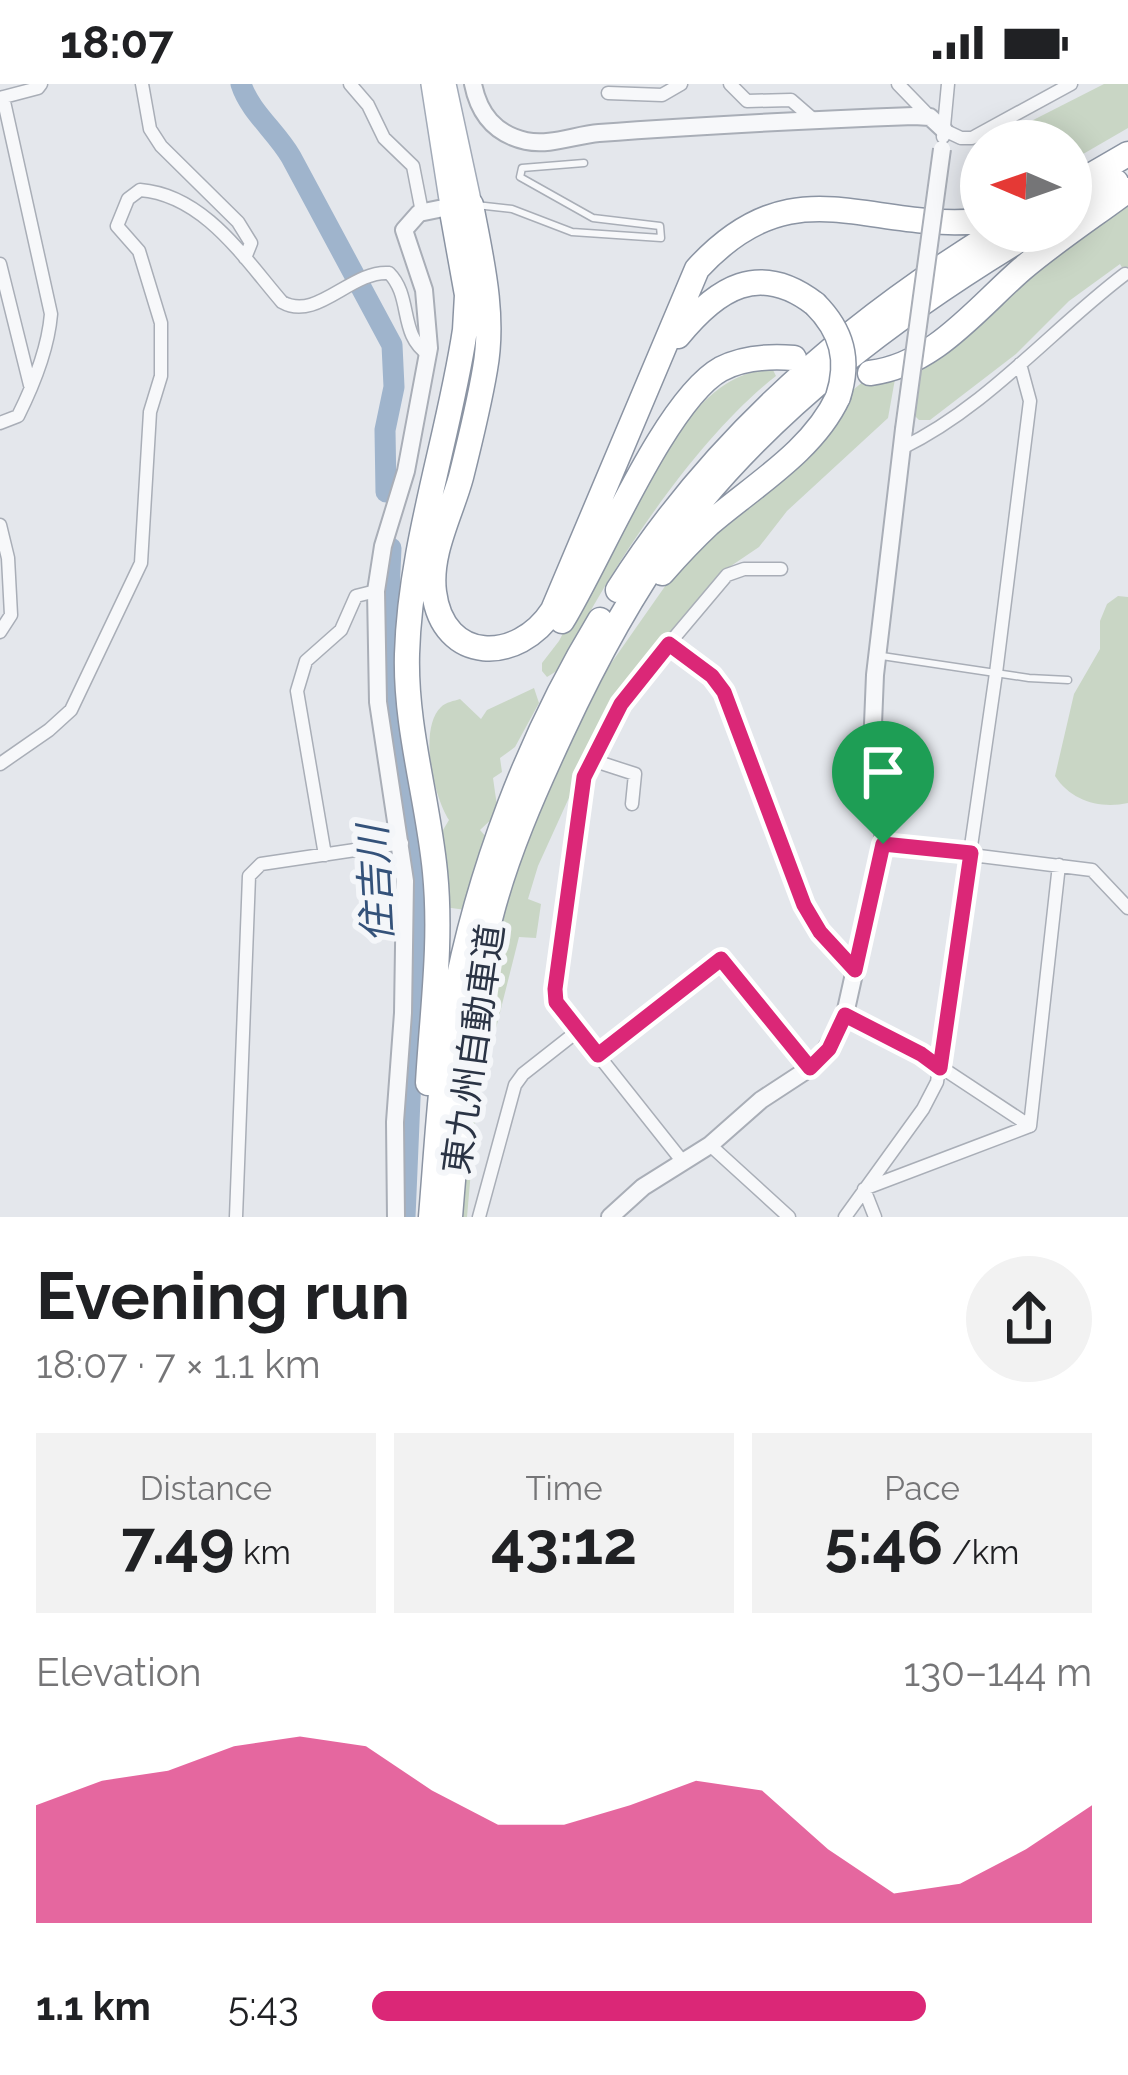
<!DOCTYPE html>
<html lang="en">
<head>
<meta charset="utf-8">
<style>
	:root { --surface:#fff; --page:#f2f2f2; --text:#202124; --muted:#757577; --accent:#db2777 }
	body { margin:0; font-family:Raleway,"Noto Sans JP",sans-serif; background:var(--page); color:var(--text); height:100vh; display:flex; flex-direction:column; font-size:45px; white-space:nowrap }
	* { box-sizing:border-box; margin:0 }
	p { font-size:39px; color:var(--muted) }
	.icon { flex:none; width:66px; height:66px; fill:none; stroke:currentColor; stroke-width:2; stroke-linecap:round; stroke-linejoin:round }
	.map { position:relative; height:1133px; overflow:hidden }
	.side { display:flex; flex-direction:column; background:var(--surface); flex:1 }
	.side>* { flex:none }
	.needle { width:78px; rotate:272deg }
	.buttons { position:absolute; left:960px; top:36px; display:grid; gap:24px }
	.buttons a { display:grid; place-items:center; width:132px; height:132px; border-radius:50%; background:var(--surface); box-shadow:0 6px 30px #0003; font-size:60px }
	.pin { position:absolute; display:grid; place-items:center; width:102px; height:102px; color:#fff; margin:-123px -51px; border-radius:50% 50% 50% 0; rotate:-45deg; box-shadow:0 0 12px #0007 }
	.pin .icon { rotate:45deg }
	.round { display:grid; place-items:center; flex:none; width:126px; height:126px; border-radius:63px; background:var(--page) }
	.overview { display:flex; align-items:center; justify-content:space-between; height:204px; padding:0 36px }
	h1 { font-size:66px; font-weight:700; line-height:90px }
	.metrics { display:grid; grid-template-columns:repeat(3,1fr); gap:18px; height:204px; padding:12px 36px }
	.metrics div { display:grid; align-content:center; border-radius:0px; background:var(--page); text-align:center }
	.metrics b { font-size:60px; font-weight:700 }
	.metrics small { font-size:33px; font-weight:400 }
	.metrics p { font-size:33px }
	.chart { height:336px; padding:24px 36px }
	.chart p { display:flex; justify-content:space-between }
	.chart svg { width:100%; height:216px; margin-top:12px; fill:var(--accent); opacity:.7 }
	ul { padding:0 36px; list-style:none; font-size:39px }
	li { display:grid; grid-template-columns:192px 144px 1fr; align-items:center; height:90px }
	li i { height:30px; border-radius:15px; background:var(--accent) }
	.status { display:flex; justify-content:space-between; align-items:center; height:84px; padding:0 60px; background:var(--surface); direction:ltr }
	.status svg { height:33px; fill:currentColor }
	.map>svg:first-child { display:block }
	.green { fill:#c9d6c5 }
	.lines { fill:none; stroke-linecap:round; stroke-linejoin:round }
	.river { stroke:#9fb4cc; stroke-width:21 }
	.service-casing { stroke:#a9aeb7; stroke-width:9 }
	.minor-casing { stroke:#a9aeb7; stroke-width:15 }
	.tertiary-casing { stroke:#a9aeb7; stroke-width:20 }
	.primary-casing { stroke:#a3abb8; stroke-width:24 }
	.motorway-casing { stroke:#8b94a3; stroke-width:27 }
	.service { stroke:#f7f8fa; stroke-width:6 }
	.minor { stroke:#f7f8fa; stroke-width:12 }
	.tertiary { stroke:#f7f8fa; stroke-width:16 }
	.primary { stroke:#fff; stroke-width:21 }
	.motorway { stroke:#fff; stroke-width:24 }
	.tertiary-bridge-casing { stroke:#a9aeb7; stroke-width:20; stroke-linecap:butt }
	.motorway-bridge-casing { stroke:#8b94a3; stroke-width:27; stroke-linecap:butt }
	.tertiary-bridge { stroke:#f7f8fa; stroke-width:16 }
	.motorway-bridge { stroke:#fff; stroke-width:24 }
	.route-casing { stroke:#fff; stroke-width:24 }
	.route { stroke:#db2777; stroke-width:15 }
	.labels { text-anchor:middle; stroke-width:12; stroke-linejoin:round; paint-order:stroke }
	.street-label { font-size:36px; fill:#2b3445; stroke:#f4f6f9 }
	.water-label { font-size:39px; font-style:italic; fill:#34527a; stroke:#f4f6f9 }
</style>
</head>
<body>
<div class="status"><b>18:07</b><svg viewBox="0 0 49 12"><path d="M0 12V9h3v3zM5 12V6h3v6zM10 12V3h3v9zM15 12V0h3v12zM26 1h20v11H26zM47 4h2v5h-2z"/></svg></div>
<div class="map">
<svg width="1128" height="1133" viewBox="0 0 1128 1133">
	<rect width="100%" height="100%" fill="#e4e7ec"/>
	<path class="green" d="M1104 0H1128V44L1071 77V57H992Z
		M1128 120V194L1120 180 1069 217 1016 270 930 336H919L913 330 920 288 926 279 1058 168Z
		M772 284 776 292C694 356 605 491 560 585L547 593 542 587V579L559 557C599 482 654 353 720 304 736 292 753 287 772 284Z
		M895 295 888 334 787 427 759 463 722 488 612 619 538 782 528 815 541 820 536 854 519 853 486 984 479 994 467 1133H458L465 1044 495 838 523 759 591 608 696 458 808 366 839 336 853 306 865 296Z
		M1118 512 1128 513V719C1100 725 1071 717 1055 692L1074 610 1100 565V537L1107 520Z
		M534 604 539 619 515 663 500 674 502 688 493 694 498 729 480 746 487 754 466 826 444 823 440 751 449 736C434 713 418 645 441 623 446 618 454 617 460 615L481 635 487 626Z"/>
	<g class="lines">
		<path class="river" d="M241 0C250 28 276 47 291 73L392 261 394 303 385 346 386 408
			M391 464 387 555 391 616 419 803 405 1133"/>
		<g class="service-casing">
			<path id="service" d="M476 121 512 125 572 148 661 154 660 142 593 134 520 93 522 84 584 79
				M882 572 1029 594 1068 596
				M598 971 721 875 810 984"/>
		</g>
		<g class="minor-casing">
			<path id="minor" d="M142 0 150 45 161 62 238 138 251 159 245 174
				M350 0 368 21 384 54 413 82 422 128
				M730 0 747 17 791 16 814 36
				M898 0 930 33
				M608 9 662 11 681 0
				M0 14 38 4 41 0
				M944 46 961 54H972L1071 0
				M943 53 948 0
				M0 180 30 301
				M0 339 18 332C34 300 48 266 51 230L3 13
				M902 364C987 323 1051 246 1125 190
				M0 441 8 474 11 531 0 548
				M669 559 712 592 724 607 804 821 820 848 855 886
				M592 676 635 690 632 720
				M0 680 49 646 71 626 141 479 150 328 161 292V239L139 167 117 142 128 115 140 106C204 111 244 174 282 218 317 238 351 186 389 189 413 213 398 251 429 271
				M883 760 1092 786 1128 824
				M325 771 297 607 306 577 341 546 356 512 376 507
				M845 931 921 970 1030 1042
				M710 1061 789 1133
				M683 1078 556 918 555 905 581 702 614 633 641 593 727 491 744 485H781
				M236 1133 249 792 261 780 402 759
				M479 1133 515 1001 523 990 579 946
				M845 1133 923 1025 937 998 996 589 1030 317 1020 280
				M875 1133 864 1105 1030 1042 1059 781"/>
		</g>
		<g class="tertiary-casing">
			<path id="tertiary" d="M473 0C479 30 495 50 526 57 550 62 575 51 599 49 704 41 809 36 914 32L930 33 944 46
				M396 1133 395 1038 403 929 405 797 378 618 376 507 383 462 406 387 429 264 424 206 404 146 419 129 458 121
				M610 1133 643 1103 710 1061 761 1016 816 980 843 939 883 760 884 724 873 640 875 591 904 345"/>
		</g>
		<g class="primary-casing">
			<path id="primary" d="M432 0 451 122
				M445 0 471 121"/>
		</g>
		<g class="motorway-casing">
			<path id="motorway" d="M1071 103 1128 70
				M471 121C481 174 495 230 485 285 479 321 470 357 461 393 451 430 429 469 434 508 443 580 518 580 553 526L697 185C794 79 866 148 981 137
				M1071 125 1116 98
				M678 252C717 204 759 177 815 220
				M870 289C934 281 976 225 1022 185 1055 157 1093 132 1128 106
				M662 489C677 472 693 455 709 440 753 402 813 367 838 313
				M618 506C713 356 847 239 998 147
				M562 537C599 477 665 316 721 285 744 273 769 272 794 274
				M428 999C432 928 442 859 435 788 428 715 405 644 407 570 410 461 449 353 465 246L467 211 451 122
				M431 1133C437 1063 440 991 453 922 478 787 529 653 600 536
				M450 1133C458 1033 466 933 490 835 506 771 534 708 562 648 594 579 629 513 674 451 768 325 900 227 1034 147"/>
		</g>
		<use href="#service" class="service"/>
		<use href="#minor" class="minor"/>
		<use href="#tertiary" class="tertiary"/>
		<use href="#primary" class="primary"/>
		<use href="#motorway" class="motorway"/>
		<g class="tertiary-bridge-casing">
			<path id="tertiary-bridge" d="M904 345 942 65"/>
		</g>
		<g class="motorway-bridge-casing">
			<path id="motorway-bridge" d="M815 220C842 247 850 276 838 313"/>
		</g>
		<use href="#tertiary-bridge" class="tertiary-bridge"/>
		<use href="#motorway-bridge" class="motorway-bridge"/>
	</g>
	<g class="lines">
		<g class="route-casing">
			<path id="route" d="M669 560 712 592 724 608 804 821 820 848 855 886 883 760 971 769 940 984 921 970 845 931 829 965 810 984 721 875 598 971 556 918 555 905 584 693 621 620Z"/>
		</g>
		<use href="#route" class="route"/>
	</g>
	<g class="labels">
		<g class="street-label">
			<text transform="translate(473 965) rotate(-82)" y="13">東九州自動車道</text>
		</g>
		<g class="water-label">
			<text transform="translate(375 800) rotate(-93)" y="14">住吉川</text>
		</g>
	</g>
</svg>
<div class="buttons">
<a><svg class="needle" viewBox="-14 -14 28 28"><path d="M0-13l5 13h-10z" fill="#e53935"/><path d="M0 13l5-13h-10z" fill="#757577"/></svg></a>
</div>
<div class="pin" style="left:883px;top:760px;background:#1e9e55"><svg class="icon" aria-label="arrive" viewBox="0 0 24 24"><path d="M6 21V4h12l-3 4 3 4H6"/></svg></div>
</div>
<section class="side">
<div class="overview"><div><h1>Evening run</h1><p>18:07 · 7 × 1.1 km</p></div><a class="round"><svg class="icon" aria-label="share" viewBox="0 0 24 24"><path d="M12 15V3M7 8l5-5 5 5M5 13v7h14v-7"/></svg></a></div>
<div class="metrics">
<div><p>Distance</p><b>7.49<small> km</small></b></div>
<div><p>Time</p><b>43:12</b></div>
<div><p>Pace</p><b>5:46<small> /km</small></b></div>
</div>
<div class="chart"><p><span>Elevation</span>130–144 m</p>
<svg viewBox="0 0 160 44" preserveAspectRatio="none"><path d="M0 44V20L10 15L20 13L30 8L40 6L50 8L60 17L70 24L80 24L90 20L100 15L110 17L120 29L130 38L140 36L150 29L160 20V44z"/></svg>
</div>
<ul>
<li><b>1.1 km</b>5:43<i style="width:77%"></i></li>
</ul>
</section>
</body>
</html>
